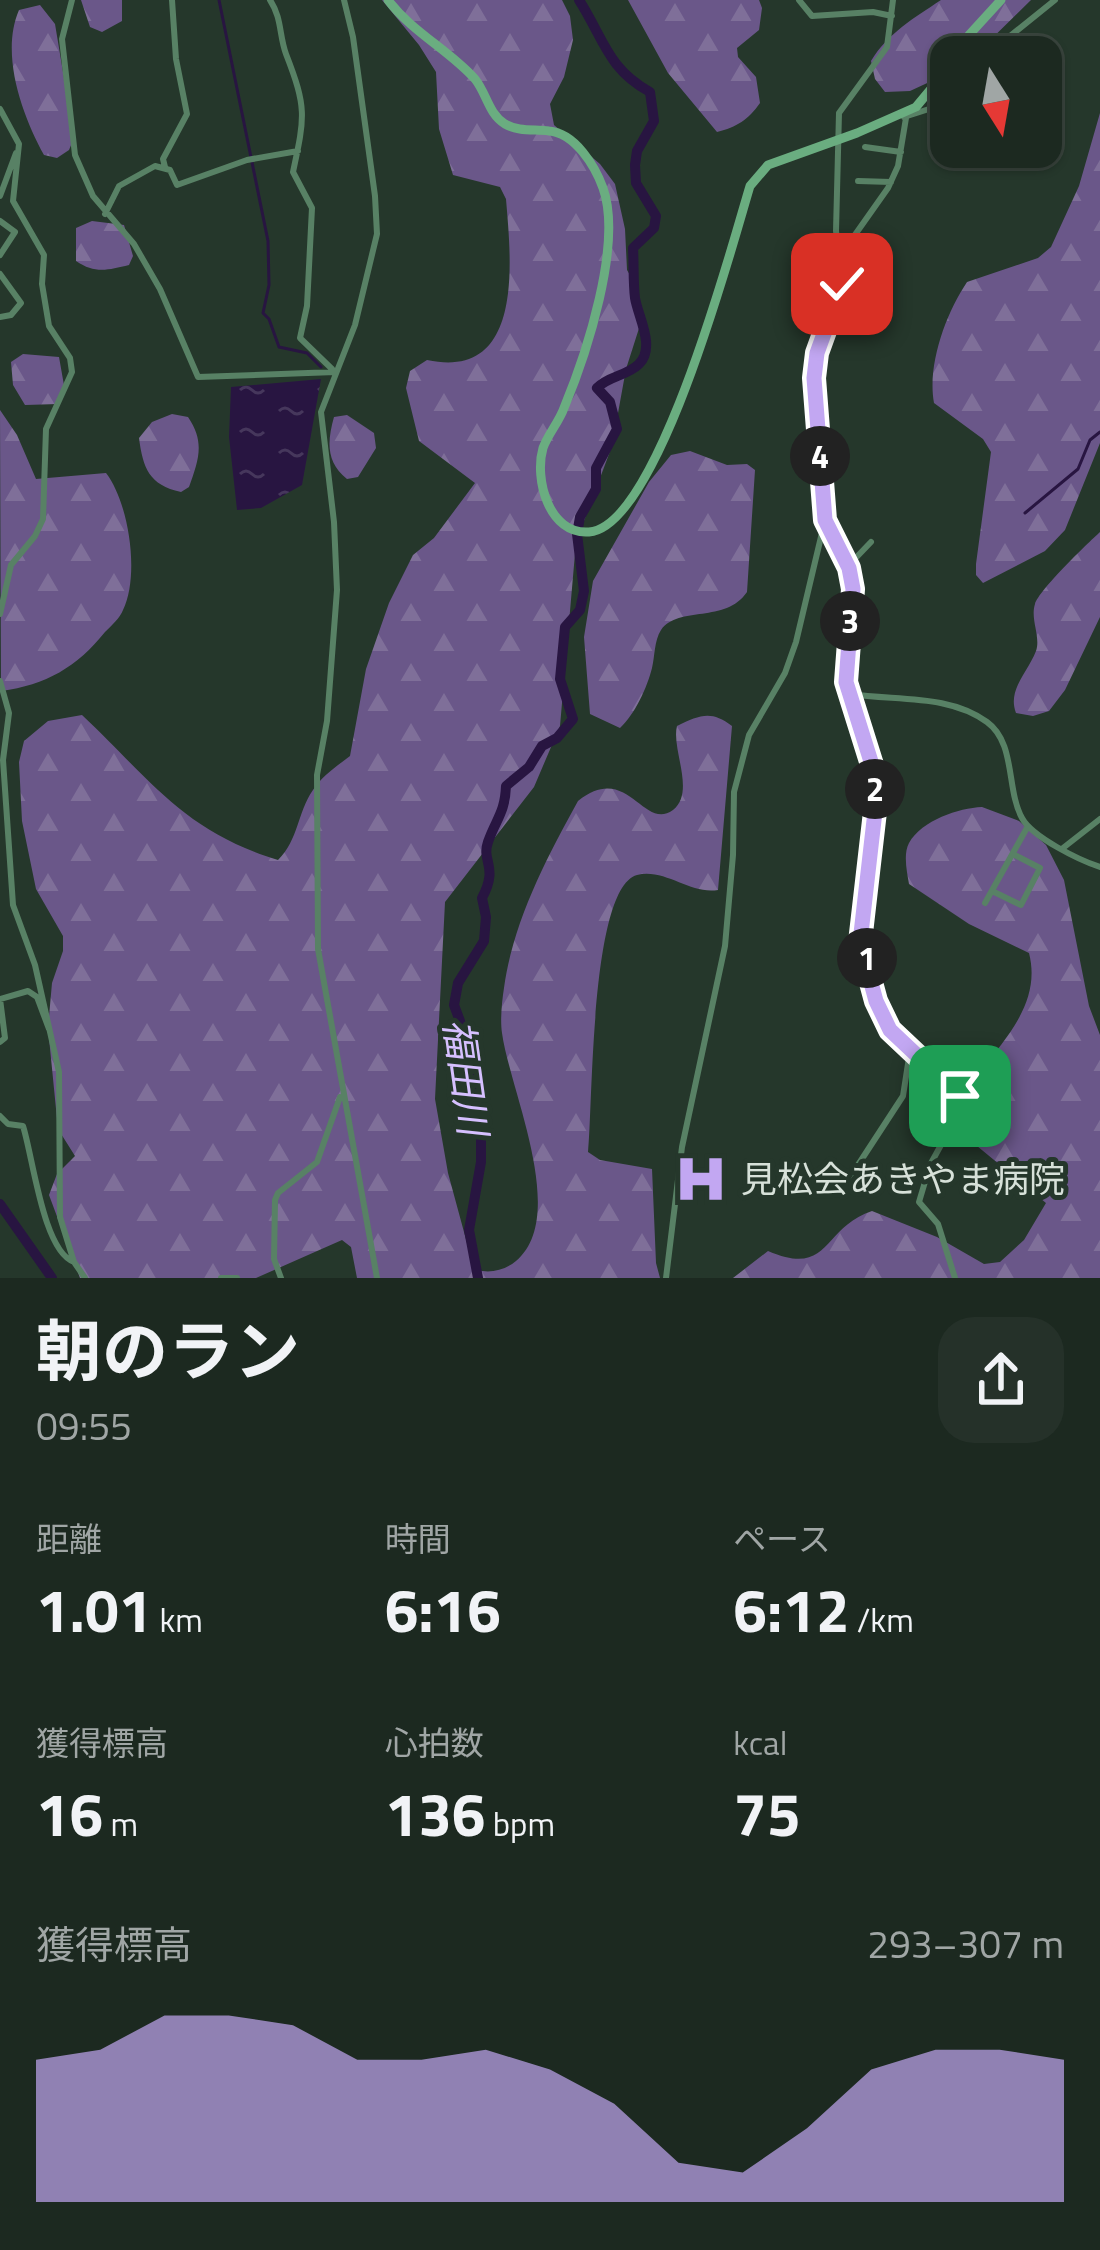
<!DOCTYPE html>
<html lang="ja">
<head>
<meta charset="utf-8">
<style>
	:root { --surface:#1c2920; --page:#253129; --text:#f1f3f6; --muted:#a0a6a5; --line:#3a453e; --accent:#c2a7f2 }
	body { margin:0; font-family:"Titillium Web","Noto Sans JP",sans-serif; background:var(--page); color:var(--text); height:100vh; display:flex; flex-direction:column; font-size:45px; white-space:nowrap }
	* { box-sizing:border-box; margin:0 }
	p { font-size:39px; color:var(--muted) }
	.icon { flex:none; width:66px; height:66px; fill:none; stroke:currentColor; stroke-width:2; stroke-linecap:round; stroke-linejoin:round }
	.map { position:relative; height:1278px; overflow:hidden }
	.panel { display:flex; flex-direction:column; background:var(--surface); flex:1 }
	.panel>* { flex:none }
	.needle { width:78px; rotate:169deg }
	.buttons { position:absolute; left:930px; top:36px; display:grid; gap:24px }
	.buttons a { display:grid; place-items:center; width:132px; height:132px; border-radius:24px; background:var(--surface); box-shadow:0 3px 9px #0004,0 0 0 3px var(--line); font-size:60px }
	.pin { position:absolute; display:grid; place-items:center; width:102px; height:102px; color:#fff; margin:-51px; border-radius:24px; box-shadow:0 6px 18px #0006 }
	.km { position:absolute; width:60px; height:60px; margin:-30px; border-radius:50%; background:#222; color:#fff; font-size:33px; line-height:60px; text-align:center }
	.round { display:grid; place-items:center; flex:none; width:126px; height:126px; border-radius:36px; background:var(--page) }
	.overview { display:flex; align-items:center; justify-content:space-between; height:204px; padding:0 36px }
	h1 { font-size:66px; font-weight:700; line-height:90px }
	.metrics { display:grid; grid-template-columns:repeat(3,1fr); gap:18px; height:204px; padding:12px 36px }
	.metrics div { display:grid; align-content:center }
	.metrics b { font-size:60px; font-weight:700 }
	.metrics small { font-size:33px; font-weight:400 }
	.metrics p { font-size:33px }
	.chart { height:336px; padding:24px 36px }
	.chart p { display:flex; justify-content:space-between }
	.chart svg { width:100%; height:216px; margin-top:12px; fill:var(--accent); opacity:.7 }
	.map>svg:first-child { display:block }
	.forest { fill:url(#forest-firs) }
	.water { fill:url(#water-ripples) }
	.lines { fill:none; stroke-linecap:round; stroke-linejoin:round }
	.stream { stroke:#281541; stroke-width:3 }
	.river { stroke:#281541; stroke-width:10 }
	.street { stroke:#588165; stroke-width:6 }
	.secondary { stroke:#6aad80; stroke-width:9 }
	.route-casing { stroke:#fff; stroke-width:24 }
	.route { stroke:#c2a7f2; stroke-width:15 }
	.labels { text-anchor:middle; stroke-width:10; stroke-linejoin:round; paint-order:stroke }
	.poi-label { font-size:36px; fill:#d7e1d9; stroke:#25372b; text-anchor:start }
	.water-label { font-size:39px; font-style:italic; fill:#d6c0ff; stroke:#25372b }
</style>
</head>
<body>
<div class="map">
<svg width="1100" height="1278" viewBox="0 0 1100 1278">
	<defs>
		<pattern id="forest-firs" width="22" height="20" patternUnits="userSpaceOnUse" patternTransform="scale(3)"><rect width="22" height="20" fill="#6a5789"/><path d="M5 1l3.5 6h-7zM16 11l3.5 6h-7z" fill="#7f6f99"/></pattern>
		<pattern id="water-ripples" width="26" height="14" patternUnits="userSpaceOnUse" patternTransform="scale(3)"><rect width="26" height="14" fill="#281541"/><path d="M2 4q2-2 4 0t4 0M15 11q2-2 4 0t4 0" fill="none" stroke="#46375c"/></pattern>
	</defs>
	<rect width="100%" height="100%" fill="#25372b"/>
	<path class="forest" d="M81 0H122V21L102 32 90 27Z
		M382 0H562L570 16 573 40 564 77 550 104 554 125 600 164 615 184 625 229 627 270 637 287 641 322 626 369 612 446 576 542 560 726 534 787 445 902 435 1099 448 1173 474 1269C488 1274 504 1271 516 1261 569 1216 510 1091 502 1033 500 1020 502 1001 504 988 513 922 546 859 578 801 628 761 643 832 673 810 696 792 671 749 677 726 700 715 711 710 732 726L718 890C691 895 665 868 637 875 590 888 593 1105 588 1152L600 1160 652 1169 656 1263 660 1278H357L351 1247 342 1240 256 1278H80L49 1195 57 1174 75 1156 58 1129 48 1028 52 983 63 951V936L36 889 22 821 19 762 24 741 48 721 82 715C150 779 183 831 278 860 299 839 297 813 313 790 322 776 337 766 350 756L366 669 389 603 413 555 434 538 475 483 419 441 406 388 410 371 427 360C525 381 511 260 506 199L500 187 453 175 439 129 436 72 419 45Z
		M628 0H759L762 8 759 30 737 48 738 57 756 77 760 103C748 120 737 127 717 132L668 73Z
		M941 0H1031L973 57H951V72L910 91 885 92 875 79 871 61C888 33 914 18 941 0Z
		M40 5 55 24 74 138 69 150 57 158 44 155C22 115 0 54 19 10Z
		M1100 113V443L1065 530 1045 551 983 583 976 575V564L991 452 983 439 934 403C927 365 946 313 967 282L1038 258 1051 247 1079 186Z
		M92 221 124 225 133 256 129 265C108 270 95 274 76 261V228Z
		M23 354 59 357 65 391 58 404 25 405 13 385 11 362Z
		M0 410 17 435 36 479 106 473C129 503 140 575 123 610 120 618 111 626 105 632 77 667 46 685 1 691Z
		M172 414 188 417C205 442 199 459 189 487L181 492C149 485 143 468 139 438L152 422Z
		M347 415 374 433 376 448 358 477 347 479C326 462 327 442 334 417Z
		M690 451 727 465 747 464 755 470 747 592C725 624 679 605 661 630 654 641 655 656 652 668 647 688 635 714 620 728L590 714 584 637 593 581 649 482 671 455Z
		M1100 532V617L1065 690 1049 711 1033 716 1016 713C1007 690 1028 672 1036 651 1041 637 1030 619 1035 604 1039 590 1087 544 1100 532Z
		M982 807 1019 821 1046 845 1064 880 1089 1006 1100 1035V1278H733L768 1251C831 1278 821 1228 872 1211L937 1237 984 1264 1000 1262 1024 1240 1046 1203 954 1127 948 1115C975 1064 1046 1019 1029 953L969 924 909 884C907 872 903 854 909 843 922 820 959 808 982 807Z"/>
	<path class="water" d="M321 379 302 485 261 508 237 510 229 437 231 387Z"/>
	<g class="lines">
		<path class="stream" d="M219 0 268 241 269 285 263 313 269 319 279 347 307 353 321 367
			M1025 513 1078 469 1090 440 1100 432"/>
		<path class="river" d="M0 1204 52 1278
			M478 1278 469 1230 481 1162V1119L470 1048 454 1005 458 983 484 941 486 917 482 898C499 866 481 862 488 842 496 819 505 813 506 786L529 767 542 746 557 738 573 719 560 679 565 627 580 610 584 591 577 534 580 517 596 489V468L617 429 610 402 597 388C608 376 627 376 639 364 656 347 638 317 635 298 633 282 634 264 633 248L654 228 656 216 636 183 635 165 637 151 654 121 650 92C607 68 604 39 579 0"/>
		<path class="street" d="M72 0 62 39 75 155 93 196 134 244 160 289 198 377 335 372
			M270 0C282 18 279 35 286 54 307 108 305 116 293 172L312 208 307 306 300 338 332 369
			M344 0 353 37 375 196 377 234 355 325 321 412 334 522 337 590 327 721 317 775 318 949 377 1278
			M799 0 812 16 873 12 892 16
			M984 57 1055 0
			M0 109 19 144 13 201 44 255 42 284 49 326 70 358 72 372 46 429 43 519 35 536 11 565 0 614
			M904 117 951 102
			M865 147 901 152
			M165 167 163 159 187 114 176 59 172 0
			M858 181 891 182
			M0 196 16 153
			M105 214 119 186 155 166 170 170 177 185 247 160 298 151
			M0 221 15 232 0 255
			M0 274 21 303 11 315 0 317
			M841 274 836 231 839 113 887 47 893 0
			M826 523 849 568 853 589 846 682 873 768 876 803 860 942 876 1001 890 1030 960 1096 958 1114 930 1165 919 1202 938 1224 955 1278
			M848 566 871 542
			M0 681 9 713 3 760 13 905 35 965 59 1072 60 1217 74 1262 85 1278
			M851 694C896 701 949 694 987 722 1016 743 1006 789 1022 818 1032 837 1079 860 1100 867
			M1063 848 1100 819
			M992 891 1021 905 1040 868 1013 854
			M985 903 1028 826
			M0 999 28 991 37 997 49 1029
			M0 999 5 1038 0 1042
			M0 1116 8 1124 23 1126C33 1157 43 1251 74 1262
			M841 1191 903 1096 910 1051
			M221 1278H237
			M281 1278 274 1259 275 1200 278 1193 317 1162 340 1097
			M666 1278 682 1147 725 946 733 855 734 792 749 735 785 673 796 642 825 520 814 378 817 353 842 284 852 239 888 188 898 166 906 118"/>
		<path class="secondary" d="M388 0C412 32 449 50 475 79 487 94 488 113 505 124 519 132 534 129 549 131 575 133 595 166 603 188 623 244 586 355 564 408 559 422 548 434 543 448 534 479 549 535 589 532 658 527 732 245 750 186L768 165 857 133 916 107 951 65
			M956 57 969 35 1001 0"/>
	</g>
	<g class="lines">
		<g class="route-casing">
			<path id="route" d="M842 284 817 353 814 378 825 520 849 568 853 589 846 682 873 768 876 803 860 942 876 1001 890 1030 960 1096"/>
		</g>
		<use href="#route" class="route"/>
	</g>
	<defs>
		<g id="hospital-bare" transform="scale(4.14)"><path d="M-5-5h3v3.5h4V-5h3V5h-3V1.5h-4V5h-3Z" fill="#c2a7f2" stroke="#25372b" stroke-width="2.5" paint-order="stroke"/></g>
	</defs>
	<g fill-rule="evenodd">
		<use href="#hospital-bare" x="701" y="1179"/>
	</g>
	<g class="labels">
		<g class="poi-label">
			<text x="741" y="1192">見松会あきやま病院</text>
		</g>
		<g class="water-label">
			<text transform="translate(466 1077) rotate(82)" y="14">福田川</text>
		</g>
	</g>
</svg>
<div class="buttons">
<a><svg class="needle" viewBox="-14 -14 28 28"><path d="M0-13l5 13h-10z" fill="#e53935"/><path d="M0 13l5-13h-10z" fill="#a0a6a5"/></svg></a>
</div>
<div class="pin" style="left:960px;top:1096px;background:#1e9e55"><svg class="icon" aria-label="arrive" viewBox="0 0 24 24"><path d="M6 21V4h12l-3 4 3 4H6"/></svg></div>
<div class="pin" style="left:842px;top:284px;background:#d93025"><svg class="icon" aria-label="check" viewBox="0 0 24 24"><path d="M5 12l5 5 9-10"/></svg></div>
<b class="km" style="left:867px;top:958px">1</b>
<b class="km" style="left:875px;top:789px">2</b>
<b class="km" style="left:850px;top:621px">3</b>
<b class="km" style="left:820px;top:456px">4</b>
</div>
<section class="panel">
<div class="overview"><div><h1>朝のラン</h1><p>09:55</p></div><a class="round"><svg class="icon" aria-label="share" viewBox="0 0 24 24"><path d="M12 15V3M7 8l5-5 5 5M5 13v7h14v-7"/></svg></a></div>
<div class="metrics">
<div><p>距離</p><b>1.01<small> km</small></b></div>
<div><p>時間</p><b>6:16</b></div>
<div><p>ペース</p><b>6:12<small> /km</small></b></div>
</div>
<div class="metrics">
<div><p>獲得標高</p><b>16<small> m</small></b></div>
<div><p>心拍数</p><b>136<small> bpm</small></b></div>
<div><p>kcal</p><b>75</b></div>
</div>
<div class="chart"><p><span>獲得標高</span>293–307 m</p>
<svg viewBox="0 0 160 44" preserveAspectRatio="none"><path d="M0 44V15L10 13L20 6L30 6L40 8L50 15L60 15L70 13L80 17L90 24L100 36L110 38L120 29L130 17L140 13L150 13L160 15V44z"/></svg>
</div>
</section>
</body>
</html>
